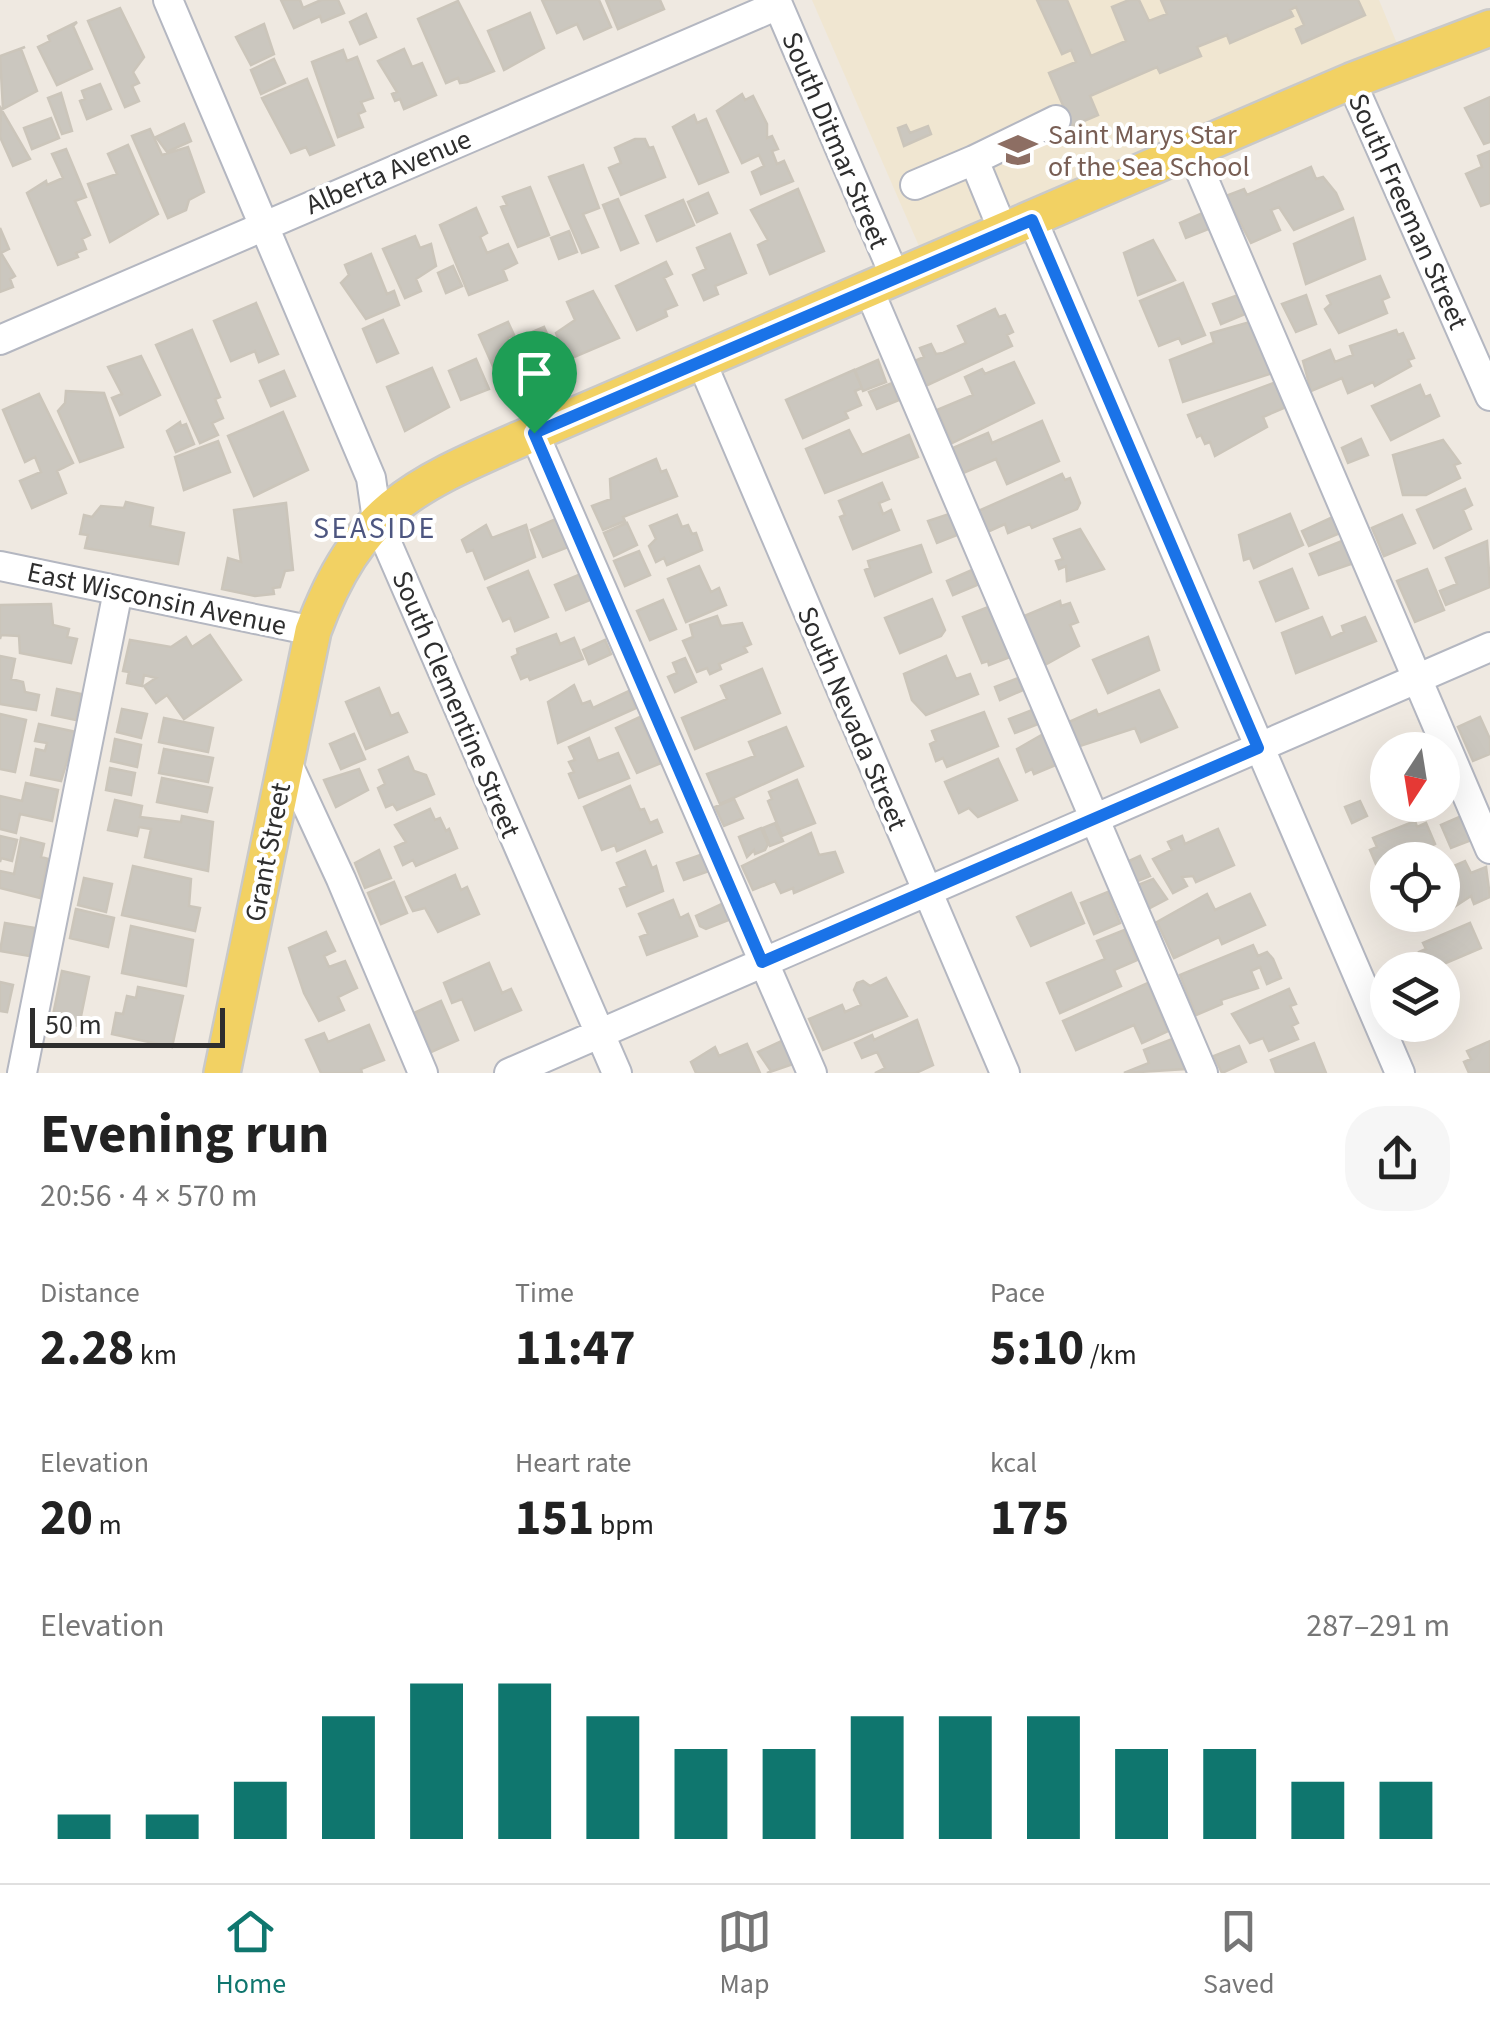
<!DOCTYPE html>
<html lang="en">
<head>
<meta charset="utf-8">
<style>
	:root { --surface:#fff; --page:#f6f6f6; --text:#222; --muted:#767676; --line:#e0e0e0; --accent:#0f766e }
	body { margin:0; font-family:"Source Sans 3",sans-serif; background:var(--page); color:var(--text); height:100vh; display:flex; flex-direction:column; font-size:38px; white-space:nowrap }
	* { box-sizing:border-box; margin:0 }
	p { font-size:32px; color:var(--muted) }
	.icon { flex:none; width:55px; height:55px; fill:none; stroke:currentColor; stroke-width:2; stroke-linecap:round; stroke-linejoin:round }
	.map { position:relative; height:1073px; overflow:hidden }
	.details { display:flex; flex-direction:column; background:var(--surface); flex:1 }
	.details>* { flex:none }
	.needle { width:65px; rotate:192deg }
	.buttons { position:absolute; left:1370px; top:732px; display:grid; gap:20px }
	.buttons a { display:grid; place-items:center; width:90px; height:90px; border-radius:50%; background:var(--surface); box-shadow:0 10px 40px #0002; font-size:50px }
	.scale { position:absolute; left:30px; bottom:25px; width:195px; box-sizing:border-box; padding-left:10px; border:5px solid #2e2e2e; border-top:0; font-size:28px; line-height:35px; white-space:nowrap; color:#2e2e2e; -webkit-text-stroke:8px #fff; paint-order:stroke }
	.pin { position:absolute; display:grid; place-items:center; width:85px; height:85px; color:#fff; margin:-102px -42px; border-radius:50% 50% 50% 0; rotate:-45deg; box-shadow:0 0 10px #0007 }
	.pin .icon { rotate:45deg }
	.round { display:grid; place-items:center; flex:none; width:105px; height:105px; border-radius:40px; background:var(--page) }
	.overview { display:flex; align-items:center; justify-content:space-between; height:170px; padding:0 40px }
	h1 { font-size:55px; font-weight:700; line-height:75px }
	.figures { display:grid; grid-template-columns:repeat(3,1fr); gap:15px; height:170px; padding:10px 40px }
	.figures div { display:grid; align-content:center }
	.figures b { font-size:50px; font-weight:700 }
	.figures small { font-size:28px; font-weight:400 }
	.figures p { font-size:28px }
	.chart { height:280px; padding:20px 40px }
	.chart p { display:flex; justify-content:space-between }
	.chart svg { width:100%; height:180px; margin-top:10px; stroke:var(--accent); stroke-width:6 }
	.dock { display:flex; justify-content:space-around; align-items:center; height:140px; border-top:2px solid var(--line); background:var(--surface); font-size:28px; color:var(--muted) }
	.dock a { display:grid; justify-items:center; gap:5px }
	.dock .active { color:var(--accent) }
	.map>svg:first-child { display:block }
	.education { fill:#f0e6d1 }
	.building { fill:#cbc7bf; stroke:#cbc5ba; stroke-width:2.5 }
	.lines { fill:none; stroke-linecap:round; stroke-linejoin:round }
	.minor-casing { stroke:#b4b7c1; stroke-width:32 }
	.major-casing { stroke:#c9c9c9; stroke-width:40 }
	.minor { stroke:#fff; stroke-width:28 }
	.major { stroke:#f2d163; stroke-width:35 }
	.route-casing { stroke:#fff; stroke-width:20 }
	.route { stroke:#1a73e8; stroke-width:12 }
	.labels { text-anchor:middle; stroke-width:8; stroke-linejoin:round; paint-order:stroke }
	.education-label { font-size:28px; fill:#785e54; stroke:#fff; text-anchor:start }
	.street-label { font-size:28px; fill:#2e2e2e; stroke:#fff }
	.neighbourhood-label { font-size:30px; letter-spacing:2.5px; fill:#4d5680; stroke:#fff }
</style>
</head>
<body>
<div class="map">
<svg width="1490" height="1073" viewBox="0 0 1490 1073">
	<rect width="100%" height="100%" fill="#efe9e1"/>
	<path class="education" d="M812 0H1379L1398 46 922 253Z"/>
	<path class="building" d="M281 0H300L303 8 321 0H338L344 13 322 22 320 16 294 28Z
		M542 0H599L611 27 584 39 577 24 557 33Z
		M606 0H660L664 9 618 29Z
		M1037 0H1067L1091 56 1126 41 1112 7 1129 0H1139L1149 21 1167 14 1161 0H1358L1365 15 1302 43 1296 29 1304 25 1296 7 1290 10 1293 16 1230 43 1227 35 1197 47 1201 56 1160 73 1157 67 1090 96 1098 115 1072 126 1049 73 1076 62 1071 50 1062 54Z
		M458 1 494 71 467 82 460 83 458 78 446 83 418 19Z
		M120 8 144 57 133 72 139 83 132 86 139 101 125 107 88 21Z
		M530 13 544 48 504 70 488 31Z
		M366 14 376 37 360 44 350 22Z
		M77 22 73 26 92 69 57 85 38 47 50 41 48 36Z
		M264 24 274 54 251 65 236 37Z
		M25 47 21 49 37 91 3 109 0 56Z
		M404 49 412 67 422 63 436 95 404 109 400 99 395 101 392 94 397 92 378 61Z
		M343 50 347 61 357 57 373 98 361 102 365 111 358 114 363 127 338 137 312 62Z
		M274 59 285 83 261 94 251 70Z
		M307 79 334 145 310 155 306 147 291 153 262 98Z
		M100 84 111 109 87 119 80 101 85 99 82 91Z
		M61 93 72 131 62 134 48 98Z
		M742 94 745 100 753 96 767 124V138L772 136 778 149 772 151 777 164 784 161 793 181 761 194 752 172 764 166 759 155 742 163 717 111Z
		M1490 97V142L1484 144 1465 108Z
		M1 109 30 159 13 166 0 137Z
		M694 115 697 123 706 119 728 172 699 184 673 127Z
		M51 118 59 138 32 149 24 128Z
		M184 124 191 141 167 152 156 137Z
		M906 125 910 133 928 126 931 134 904 146 898 128Z
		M150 129 162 155 188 147 204 192 189 200 186 210 168 218 132 136Z
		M635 139H645L649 148 653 147 665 177 621 195 609 168 621 163 615 148Z
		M128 145 158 214 110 242 88 184 117 174 108 154Z
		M66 149 86 197 75 201 90 235 82 239 86 249 76 253 78 257 58 265 27 193 46 181 47 185 63 178 52 154Z
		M1490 151V203L1481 206 1466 174 1482 167 1478 156Z
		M583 165 599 208 583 214 598 247 582 253 549 177Z
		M1311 167 1316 179 1323 177 1336 193 1343 209 1294 230 1279 207 1271 210 1280 230 1251 243 1226 196 1244 189 1247 195Z
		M530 187 549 235 518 247 501 207 507 205 503 197Z
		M798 189 824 251 770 274 758 245 768 240 751 210Z
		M708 193 717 213 697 222 688 202Z
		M618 199 638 243 621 250 603 205Z
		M683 200 694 225 657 241 646 216Z
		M476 208 487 233 480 237 487 253 508 244 517 263 503 270 507 280 469 295 440 225Z
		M1205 212 1211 228 1186 238 1180 223Z
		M1353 218 1365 259 1306 284 1294 244Z
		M0 228 9 249 1 253 15 276 10 279 13 287 0 292Z
		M569 231 577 252 559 259 551 238Z
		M730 234 746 273 715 286 718 294 704 300 693 275 706 269 697 248Z
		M415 236 420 248 431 244 436 266 416 279 421 291 405 298 383 249Z
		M1153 240 1175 280 1138 295 1124 253Z
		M371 254 387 294 394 291 399 305 366 319 341 283 349 275 345 265Z
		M666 262 672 274 664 278 677 305 665 310 667 316 637 330 616 286Z
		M453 266 462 286 446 293 438 273Z
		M1380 276 1389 297 1382 300 1387 313 1339 333 1325 309 1331 304 1327 296Z
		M1183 283 1205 335 1182 344 1179 338 1159 346 1140 301Z
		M593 291 619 338 567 360 556 333 575 320 567 302Z
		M1238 295 1245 314 1221 324 1213 304Z
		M1306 295 1316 324 1296 332 1282 304Z
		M256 303 278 354 259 362 255 351 231 361 214 321Z
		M995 309 999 317 1005 315 1013 332 1007 335 1012 346 921 388 910 363 924 357 920 348 931 344 936 354 943 353 966 343 958 326Z
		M383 320 398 353 377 362 363 329Z
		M508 322 514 335 508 338 509 342 544 327 557 356 503 389 479 335Z
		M1250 322 1276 372 1183 402 1170 360 1214 343 1211 333Z
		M192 330 220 397 215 399 223 418 212 423 218 435 200 443 156 345Z
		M1396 330 1398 335 1403 333 1414 358 1408 360 1411 366 1375 386 1373 382 1348 393 1342 378 1311 391 1303 361 1330 350 1335 362 1353 355 1350 346Z
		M141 356 160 395 120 415 112 398 122 394 108 367Z
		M476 359 489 389 461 400 449 371Z
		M878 360 886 382 863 391 855 370Z
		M1014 362 1034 403 952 443 937 410 973 395 965 377 982 369 985 374Z
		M432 368 449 407 405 431 387 387Z
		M854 370 862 388 855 391 861 405 845 412 848 418 803 438 786 400Z
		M284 371 295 396 271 406 260 381Z
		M1276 382 1286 407 1263 417 1267 427 1215 456 1210 442 1205 444 1201 435 1197 437 1188 415Z
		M892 383 899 400 877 409 869 392Z
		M1420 385 1425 397 1430 395 1439 416 1391 440 1372 406Z
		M66 391 104 393 123 447 80 462 58 411 65 403Z
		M39 394 73 463 57 471 66 493 32 508 20 481 41 472 35 457 25 462 3 410Z
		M283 412 308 470 254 496 228 436Z
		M1042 421 1059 461 1007 484 996 459 963 473 953 448 988 433 992 443Z
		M180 422 181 426 186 424 194 444 176 452 167 431Z
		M849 430 862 455 909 435 918 457 825 493 806 449Z
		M1361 439 1368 455 1348 463 1342 448Z
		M1443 440 1460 463 1454 465 1460 478 1426 495H1403L1393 455Z
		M218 441 230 472 184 490 175 457Z
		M656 459 661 472 666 470 677 496 623 517 625 521 603 530 592 506 611 499 610 479Z
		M1062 474 1065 480 1070 478 1080 503 1077 509 1032 528 1030 524 1008 533 1005 524 985 533 976 512Z
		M882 483 889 499 879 503 883 514 891 510 899 530 853 549 840 517 845 515 839 501Z
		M1465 489 1472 505 1463 510 1471 529 1434 548 1417 510Z
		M126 502 153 508 150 526 184 533 178 564 85 548 88 535 80 534 84 515 92 517 101 506 124 508Z
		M286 503 293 570 285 571 280 587 273 588 274 594 255 596 222 589 228 558 241 562 234 510Z
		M949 514 957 535 937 543 928 521Z
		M1290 514 1303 545 1254 568 1250 558 1244 560 1239 535Z
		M677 515 682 527 688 525 692 534 696 533 702 550 667 565 664 558 656 562 649 546 656 539 650 526Z
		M1402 515 1415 543 1384 556 1372 528Z
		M1333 517 1340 533 1309 546 1302 531Z
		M556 519 568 547 543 557 531 530Z
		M627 523 637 545 614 556 604 533Z
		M486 525 492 538 526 525 535 557 485 579 473 550 467 552 462 540Z
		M1080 529 1104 569 1067 581 1066 566 1059 569 1056 561 1063 559 1054 539Z
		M1344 540 1354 563 1319 575 1310 554Z
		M1487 541 1490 587 1446 605 1440 591 1457 584 1446 558Z
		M921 545 931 572 875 596 865 570 870 568 868 561Z
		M639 551 650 575 625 586 614 561Z
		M699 566 711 592 719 588 726 605 686 622 668 579Z
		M1292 569 1308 608 1276 621 1260 582Z
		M1427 569 1444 610 1415 622 1397 581Z
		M972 570 977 585 953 595 947 581Z
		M528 571 548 617 515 631 510 618 503 621 488 588Z
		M581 574 592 599 566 610 555 585Z
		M932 599 945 630 941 636 900 653 885 618Z
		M663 600 676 629 650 640 637 611Z
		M1060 601 1061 606 1070 603 1078 622 1070 625 1079 646 1043 666 1022 617Z
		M51 604 53 625 69 629 67 637 77 639 71 663 20 653 19 636 1 635 0 639V605Z
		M988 607 1010 657 989 665 988 661 982 663 963 617Z
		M717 616 721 626 742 623 751 644 744 647 747 652 719 664 721 669 710 674 707 668 697 672 683 641 693 637 690 625Z
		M1322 617 1331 638 1344 632 1342 626 1365 617 1376 641 1296 673 1282 633Z
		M556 634 560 644 574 638 583 659 530 680 528 676 521 679 512 657 518 654 517 649Z
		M210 635 241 680 184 719 167 695 156 703 144 686 156 678 144 675 142 686 127 683 129 672 123 671 130 640 171 647 186 637 192 647Z
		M1148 637 1159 670 1108 693 1093 660Z
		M605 640 611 654 589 664 583 650Z
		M0 656 15 659 11 679 23 682 25 692 39 695 36 710 0 704Z
		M946 656 956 679 970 674 978 694 926 715 912 700 904 674Z
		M685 658 696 682 675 692 668 677 677 673 673 663Z
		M762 669 780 713 695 749 682 718 727 699 721 686Z
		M1018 678 1023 690 1000 700 995 687Z
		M574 685 582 704 590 701 593 708 629 691 636 708 558 743 548 702Z
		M379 688 391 716 398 713 407 732 366 749 346 702Z
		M57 689 81 694 76 720 52 715Z
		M1159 690 1177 727 1141 742 1135 728 1080 746 1069 722 1096 710 1098 715Z
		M122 709 147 714 141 738 117 732Z
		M1032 710 1038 724 1015 733 1009 719Z
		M984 712 998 746 947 767 943 758 936 761 930 744 936 741 932 731Z
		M0 714 26 720 15 772 0 769Z
		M640 717 661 763 637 773 616 728Z
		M1480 717 1490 739V754L1473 761 1458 727Z
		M164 718 213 728 208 752 159 742Z
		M39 724 76 732 61 781 31 775 36 749 45 751 47 743 35 741Z
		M786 727 803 766 720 804 707 774 755 756 749 742Z
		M1045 733 1058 764 1034 774 1032 769 1026 772 1017 749Z
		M354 734 365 759 341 769 330 744Z
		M589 738 598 761 618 753 629 778 579 798 569 774 574 772 569 762 575 760 569 747Z
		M115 739 141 745 137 767 111 761Z
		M164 749 213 758 208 782 159 773Z
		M408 757 414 771 426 775 434 794 397 810 393 804 386 807 378 788 385 784 379 770Z
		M998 759 1017 800 978 817 969 808 959 813 945 782Z
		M110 768 135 773 131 795 106 790Z
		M359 769 368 790 336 807 324 780Z
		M162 778 212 788 207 812 157 802Z
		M797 780 815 823 782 836 768 801 772 799 769 792Z
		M26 783 58 790 52 821 20 814 16 833 0 829V796L22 801Z
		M630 786 640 810 644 809 650 823 657 820 662 832 617 851 615 845 602 850 584 807Z
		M734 799 743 818 724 826 715 807Z
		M115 800 142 806 140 817 181 822 182 816 213 822 208 871 145 857 151 829 139 827 137 836 108 830Z
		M1360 801 1367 816 1352 823 1345 807Z
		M430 809 435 820 440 818 446 831 449 829 457 848 416 866 413 860 403 865 395 847 406 842 395 825Z
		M1464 815 1474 839 1451 848 1441 825Z
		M1415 821 1417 827 1426 823 1435 844 1427 848 1430 856 1388 860V872L1385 866 1378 869 1370 850 1377 847 1373 838Z
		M775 823 783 841 770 846 763 828Z
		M761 828 768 844 765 850 755 854 754 850 747 857 739 837Z
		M1218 829 1234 865 1196 882 1193 876 1182 877 1187 886 1173 893 1153 859 1172 850 1168 842 1182 836 1185 844Z
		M811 833 819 855 835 852 843 872 794 893 793 888 781 893 775 881 753 890 742 866Z
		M0 836 17 840 12 861 1 858 0 862Z
		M21 838 44 844 41 857 48 859 40 898 0 888V871L14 874Z
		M379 850 391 878 365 888 355 863Z
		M645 851 652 868 656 866 663 891 627 906 620 889 627 886 617 863Z
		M703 854 709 871 684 880 677 863Z
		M1140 856 1150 876 1135 882 1129 861Z
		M1465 861 1471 873 1486 867 1490 897 1474 904 1471 896 1442 915V871Z
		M133 866 191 879 189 906 200 908 195 931 122 915Z
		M455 875 461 890 467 887 479 914 438 932 425 908 413 911 406 897Z
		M84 878 112 884 106 912 78 905Z
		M1153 879 1167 899 1148 909 1138 885Z
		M394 882 407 913 381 924 368 893Z
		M1108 892 1120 923 1094 934 1081 903Z
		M1071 893 1084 923 1031 946 1017 917Z
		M1207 894 1215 910 1250 894 1265 925 1222 944 1219 937 1174 958 1157 922Z
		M673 900 680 918 688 914 697 936 647 955 640 937 648 934 639 914Z
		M724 903 731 919 706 929 700 926 696 916Z
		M76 909 114 918 108 947 70 938Z
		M1396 915H1442L1411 928 1410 924 1402 928Z
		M5 923 35 928 30 956 0 951Z
		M1470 923 1481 948 1434 968 1432 963 1424 966 1419 952 1426 949 1423 943Z
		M131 926 193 940 186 986 122 973Z
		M1124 930 1137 960 1114 970 1121 986 1060 1013 1047 983 1105 959 1097 941Z
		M326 932 335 951 324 956 329 967 345 961 357 988 338 997 344 1010 319 1021 304 993 289 948Z
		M1253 945 1258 956 1267 952 1273 959 1281 978 1267 984 1260 967 1251 971 1258 988 1221 1000 1222 1004 1196 1015 1180 975Z
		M489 963 502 993 511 989 521 1010 475 1030 462 999 452 1003 444 983Z
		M62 971 89 977 79 1026 52 1020Z
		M886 978 907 1016 823 1050 809 1019 842 1005 845 1012 861 1005 854 990 857 983 863 981 870 986Z
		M0 982 13 985 7 1012 0 1011Z
		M1148 983 1168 1031 1142 1043 1134 1025 1076 1050 1063 1021Z
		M138 987 183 996 172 1047 112 1034 116 1013 123 1014 127 996 136 998Z
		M1289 989 1296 1004 1290 1006 1298 1023 1292 1026 1298 1039 1269 1051 1263 1038 1250 1043 1232 1014Z
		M441 1001 458 1040 431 1052 414 1013Z
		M917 1020 933 1065 916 1073H875L885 1068 877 1052 862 1058 855 1043 872 1035 874 1040Z
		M369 1025 384 1060 361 1069 362 1073H321L306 1040 324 1033 328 1042Z
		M786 1039 796 1063 767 1073 771 1071 758 1052Z
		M1172 1039 1185 1069 1124 1073 1149 1063 1144 1050Z
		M1490 1041V1073H1469L1464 1062 1471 1059 1467 1051Z
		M1314 1043 1326 1073H1276L1271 1060Z
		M747 1044 760 1073H696L691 1062 715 1047 719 1056Z
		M1239 1046 1246 1062 1222 1073 1214 1056Z"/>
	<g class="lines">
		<g class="minor-casing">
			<path id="minor" d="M168 0 371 478 377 520 617 1073
				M776 0 896 279
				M1351 81 1490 396
				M1192 152 1490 849
				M974 160 1056 120
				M915 185 974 160 1004 233
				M1033 221 1400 1073
				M869 290 1203 1073
				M0 340 778 5
				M702 363 1005 1073
				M534 433 812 1073
				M0 566 313 631
				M286 760 341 879 423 1073
				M22 1073 118 591
				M509 1073 1490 647"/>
		</g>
		<g class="major-casing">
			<path id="major" d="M222 1073 313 631C360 504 418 484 534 433L1351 81 1490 28"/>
		</g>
		<use href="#minor" class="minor"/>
		<use href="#major" class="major"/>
	</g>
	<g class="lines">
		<g class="route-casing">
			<path id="route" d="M1032 220 1258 748 762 962 534 433Z"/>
		</g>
		<use href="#route" class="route"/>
	</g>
	<defs>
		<g id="school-bare" transform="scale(3)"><path d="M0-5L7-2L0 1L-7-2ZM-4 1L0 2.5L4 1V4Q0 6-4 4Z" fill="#8d6e63" stroke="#fff" stroke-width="2.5" paint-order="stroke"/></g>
	</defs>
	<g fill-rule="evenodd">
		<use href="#school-bare" x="1018" y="150"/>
	</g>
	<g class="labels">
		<g class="education-label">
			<text x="1048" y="144">Saint Marys Star<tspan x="1048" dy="32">of the Sea School</tspan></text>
		</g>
		<g class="street-label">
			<text transform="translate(836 140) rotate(67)" y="10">South Ditmar Street</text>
			<text transform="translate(388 171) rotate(-23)" y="10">Alberta Avenue</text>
			<text transform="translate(1409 211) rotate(66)" y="10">South Freeman Street</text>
			<text transform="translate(157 598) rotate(12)" y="10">East Wisconsin Avenue</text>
			<text transform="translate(457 704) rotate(67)" y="10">South Clementine Street</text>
			<text transform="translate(853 718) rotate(67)" y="10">South Nevada Street</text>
			<text transform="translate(267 852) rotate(-79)" y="10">Grant Street</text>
		</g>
		<g class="neighbourhood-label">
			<text x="375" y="538">SEASIDE</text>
		</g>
	</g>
</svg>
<div class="buttons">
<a><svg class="needle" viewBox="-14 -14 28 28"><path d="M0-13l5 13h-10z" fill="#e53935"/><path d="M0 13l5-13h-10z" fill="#767676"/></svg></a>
<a><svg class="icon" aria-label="locate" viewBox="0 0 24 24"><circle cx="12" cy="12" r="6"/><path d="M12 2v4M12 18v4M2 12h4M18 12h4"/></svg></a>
<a><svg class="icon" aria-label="layers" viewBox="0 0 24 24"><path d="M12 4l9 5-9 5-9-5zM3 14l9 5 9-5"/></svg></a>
</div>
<div class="scale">50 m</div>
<div class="pin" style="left:534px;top:433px;background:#1e9e55"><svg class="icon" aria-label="arrive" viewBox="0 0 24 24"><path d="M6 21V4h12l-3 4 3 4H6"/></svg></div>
</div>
<section class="details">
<div class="overview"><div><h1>Evening run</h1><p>20:56 · 4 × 570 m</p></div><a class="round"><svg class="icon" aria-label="share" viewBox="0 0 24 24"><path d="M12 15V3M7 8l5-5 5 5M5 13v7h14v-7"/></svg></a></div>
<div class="figures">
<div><p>Distance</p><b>2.28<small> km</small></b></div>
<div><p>Time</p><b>11:47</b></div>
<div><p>Pace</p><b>5:10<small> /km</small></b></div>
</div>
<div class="figures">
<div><p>Elevation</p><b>20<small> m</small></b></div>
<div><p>Heart rate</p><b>151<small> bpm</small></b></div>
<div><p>kcal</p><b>175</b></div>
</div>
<div class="chart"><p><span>Elevation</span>287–291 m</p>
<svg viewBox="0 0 160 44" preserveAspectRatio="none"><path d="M5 44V38M15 44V38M25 44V30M35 44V14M45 44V6M55 44V6M65 44V14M75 44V22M85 44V22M95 44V14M105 44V14M115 44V14M125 44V22M135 44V22M145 44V30M155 44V30"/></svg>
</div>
</section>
<nav class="dock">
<a class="active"><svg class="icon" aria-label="home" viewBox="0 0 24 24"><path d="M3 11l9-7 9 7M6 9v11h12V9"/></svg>Home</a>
<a><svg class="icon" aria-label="map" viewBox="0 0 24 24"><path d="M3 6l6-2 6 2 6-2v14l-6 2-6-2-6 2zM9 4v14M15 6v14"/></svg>Map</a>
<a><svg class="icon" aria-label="saved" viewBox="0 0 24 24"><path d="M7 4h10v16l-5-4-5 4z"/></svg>Saved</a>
</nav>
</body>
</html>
